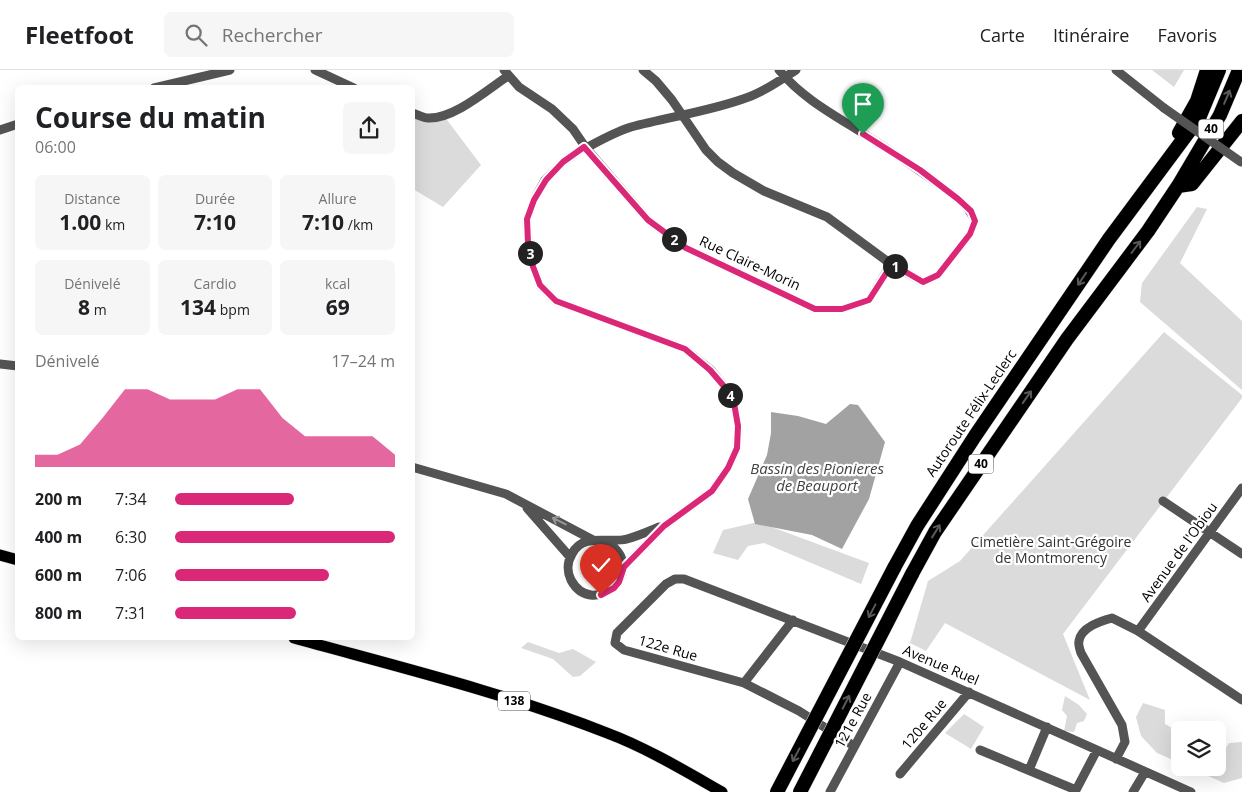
<!DOCTYPE html>
<html lang="fr">
<head>
<meta charset="utf-8">
<style>
	:root { --surface:#fff; --page:#f6f6f6; --text:#202124; --muted:#757577; --line:#e0e0e0; --accent:#db2777 }
	body { margin:0; font-family:"Open Sans",sans-serif; background:var(--page); color:var(--text); height:100vh; display:flex; flex-direction:column; font-size:19px; white-space:nowrap }
	* { box-sizing:border-box; margin:0 }
	p { font-size:16px; color:var(--muted) }
	.icon { flex:none; width:28px; height:28px; fill:none; stroke:currentColor; stroke-width:2; stroke-linecap:round; stroke-linejoin:round }
	.map { position:relative; flex:1; overflow:hidden }
	.sheet { position:absolute; left:15px; top:15px; width:400px; height:555px; display:flex; flex-direction:column; background:var(--surface); border-radius:8px; box-shadow:0 5px 20px #0002 }
	.sheet>* { flex:none }
	.buttons { position:absolute; left:1171px; top:651px; display:grid; gap:10px }
	.buttons a { display:grid; place-items:center; width:55px; height:55px; border-radius:8px; background:var(--surface); box-shadow:0 5px 20px #0002; font-size:25px }
	.pin { position:absolute; display:grid; place-items:center; width:42px; height:42px; color:#fff; margin:-51px -21px; border-radius:50% 50% 50% 0; rotate:-45deg; box-shadow:0 0 5px #0007 }
	.pin .icon { rotate:45deg }
	.km { position:absolute; width:25px; height:25px; margin:-12px; border-radius:50%; background:#222; color:#fff; font-size:14px; line-height:25px; text-align:center }
	.round { display:grid; place-items:center; flex:none; width:52px; height:52px; border-radius:8px; background:var(--page) }
	.headline { display:flex; align-items:center; justify-content:space-between; height:85px; padding:0 20px }
	h1 { font-size:28px; font-weight:700; line-height:38px }
	.stats { display:grid; grid-template-columns:repeat(3,1fr); gap:8px; height:85px; padding:5px 20px }
	.stats div { display:grid; align-content:center; border-radius:8px; background:var(--page); text-align:center }
	.stats b { font-size:21px; font-weight:700 }
	.stats small { font-size:14px; font-weight:400 }
	.stats p { font-size:14px }
	.chart { height:140px; padding:10px 20px }
	.chart p { display:flex; justify-content:space-between }
	.chart svg { width:100%; height:90px; margin-top:5px; fill:var(--accent); opacity:.7 }
	ul { padding:0 20px; list-style:none; font-size:16px }
	li { display:grid; grid-template-columns:80px 60px 1fr; align-items:center; height:38px }
	li i { height:12px; border-radius:6px; background:var(--accent) }
	header { display:flex; align-items:center; gap:30px; box-sizing:border-box; height:70px; padding:0 25px; background:var(--surface); border-bottom:1px solid var(--line) }
	header strong { font-size:24px }
	nav { display:flex; gap:28px; margin-inline-start:auto; font-size:18px }
	.search { width:350px; height:45px; background:var(--page); display:flex; align-items:center; gap:12px; box-sizing:border-box; padding:0 18px; border-radius:8px; color:var(--muted); font-size:19px }
	.map>svg:first-child { display:block }
	.green { fill:#dbdbdb }
	.water { fill:#a2a2a2 }
	.lines { fill:none; stroke-linecap:round; stroke-linejoin:round }
	.major-casing { stroke:#dbdbdb; stroke-width:12 }
	.highway-casing { stroke:#dbdbdb; stroke-width:15 }
	.minor { stroke:#545454; stroke-width:9 }
	.major { stroke:#000; stroke-width:11 }
	.highway { stroke:#000; stroke-width:14 }
	.highway-bridge-casing { stroke:#dbdbdb; stroke-width:15; stroke-linecap:butt }
	.minor-bridge { stroke:#545454; stroke-width:9 }
	.highway-bridge { stroke:#000; stroke-width:14 }
	.oneway { stroke:#595959 }
	.oneway2 { stroke:#989898 }
	.route-casing { stroke:#fff; stroke-width:10 }
	.route { stroke:#db2777; stroke-width:6 }
	.labels { text-anchor:middle; stroke-width:4.5; stroke-linejoin:round; paint-order:stroke }
	.shield { fill:#fff; stroke:#4c4c4c; stroke-width:1 }
	.shield-label { font-size:12px; font-weight:bold; fill:#000 }
	.street-label { font-size:14px; fill:#000; stroke:#fff }
	.park-label { font-size:14px; fill:#323232; stroke:#fff }
	.water-label { font-size:15px; font-style:italic; fill:#434343; stroke:#fff }
</style>
</head>
<body>
<header>
<strong>Fleetfoot</strong>
<div class="search"><svg class="icon" aria-label="search" viewBox="0 0 24 24"><circle cx="10" cy="10" r="6"/><path d="M15 15l6 6"/></svg>Rechercher</div>
<nav><a>Carte</a><a>Itinéraire</a><a>Favoris</a></nav>
</header>
<div class="map">
<svg width="1242" height="722" viewBox="0 0 1242 722">
	<rect width="100%" height="100%" fill="#fff"/>
	<path class="green" d="M1152 0H1184L1174 17Z
		M412 43 444 46 481 95 443 137 413 119Z
		M1197 137 1207 139 1180 193 1242 251V320L1140 232 1142 213Z
		M1164 262 1242 325V328L1063 564 1090 630 945 553 926 581 910 573 928 511 960 491Z
		M758 452 869 493 861 514 764 473 748 476 738 490 713 483 723 460Z
		M528 572 559 583 573 579 596 592 580 606 573 607 553 589 521 578Z
		M1065 626 1079 635 1087 644 1084 651 1077 653 1074 662 1064 661 1067 646 1062 640Z
		M1143 633 1165 640V654L1180 662V693L1157 683 1141 666 1136 647Z
		M964 644 984 657 971 679 945 663Z
		M1242 672V708L1224 713 1190 698H1218V683L1221 685 1229 673Z"/>
	<path class="water" d="M850 334 858 335 885 372 869 429 842 479 812 465 755 454 748 429 767 385 771 363V342L798 346 826 354Z"/>
	<g class="lines">
		<g class="major-casing">
			<path id="major" d="M0 485 18 490
				M294 568C399 597 506 623 607 663 647 678 685 701 722 722"/>
		</g>
		<g class="highway-casing">
			<path id="highway" d="M1179 63 1197 31 1207 0
				M1178 116 1192 114 1242 51
				M894 498 917 456 975 366 1109 169 1199 48 1219 0
				M912 504 935 462 1067 269 1148 161 1178 116 1220 45 1239 0"/>
		</g>
		<path class="minor" d="M315 0 354 18
			M504 0 519 17 552 39 573 59 586 78 648 150 686 178 815 239H842L869 230 891 194
			M643 0 656 11 672 30 706 80 718 92 733 103 764 121 827 147 891 194 923 212 938 205 970 164 975 151C968 134 952 124 938 114 913 95 887 79 861 62 832 44 801 27 779 0
			M1116 0 1164 38
			M154 18 230 0
			M412 43C417 44 423 48 428 48 454 49 487 20 508 6
			M0 60 18 54
			M0 294 18 296
			M412 397 506 424 593 470
			M1163 431 1242 484
			M527 438 570 487
			M605 471C653 499 593 551 571 510 567 502 567 492 572 484 583 462 608 474 627 469 638 466 649 461 659 457
			M624 497 664 456 712 421 728 398 737 378 738 356 734 333 728 321 711 300 685 279 556 231 540 215 532 194 528 173 527 149 534 130 545 110 563 92 584 77 586 78C601 70 615 62 631 57 668 47 706 42 743 29 762 23 779 11 796 0
			M1138 561 1242 418
			M744 613 793 550
			M854 676 799 641 744 613 624 580 615 573 617 563 666 514 675 509H684L900 592 1191 722
			M980 680 1076 720 1097 680
			M1116 689 1125 672 1122 655 1081 583C1080 580 1078 574 1079 571 1081 557 1101 551 1112 548L1138 561 1242 630
			M1029 700 1047 657
			M900 704 969 622
			M830 722 900 592
			M1133 722 1145 702"/>
		<use href="#major" class="major"/>
		<use href="#highway" class="highway"/>
		<g class="highway-bridge-casing">
			<path id="highway-bridge" d="M777 722 894 498
				M800 722 912 504"/>
		</g>
		<path class="minor-bridge" d="M1164 38 1241 92"/>
		<use href="#highway-bridge" class="highway-bridge"/>
	</g>
	<defs><path id="oneway-shaft" d="M-6 0H5M1.5-3L5.5 0L1.5 3" fill="none" stroke-width="1.6" stroke-linecap="round" stroke-linejoin="round" transform="scale(1.25)"/></defs>
	<g class="oneway">
		<use href="#oneway-shaft" transform="translate(1227 27) rotate(-67)"/>
		<use href="#oneway-shaft" transform="translate(1136 177) rotate(-53)"/>
		<use href="#oneway-shaft" transform="translate(1082 209) rotate(124)"/>
		<use href="#oneway-shaft" transform="translate(1027 327) rotate(-55)"/>
		<use href="#oneway-shaft" transform="translate(936 461) rotate(-58)"/>
		<use href="#oneway-shaft" transform="translate(872 541) rotate(118)"/>
		<use href="#oneway-shaft" transform="translate(846 632) rotate(-63)"/>
		<use href="#oneway-shaft" transform="translate(796 685) rotate(118)"/>
	</g>
	<use class="oneway2" href="#oneway-shaft" transform="translate(559 451) rotate(-153)"/>
	<g class="lines">
		<g class="route-casing">
			<path id="route" d="M601 525 614 518 619 512 624 497 664 456 712 421 728 398 737 378 738 356 734 333 728 321 710 300 685 279 556 231 540 215 532 194 528 173 527 149 534 130 546 110 563 92 584 77 648 150 686 178 815 239H842L869 230 892 194 923 212 938 205 970 164 975 151 971 141 958 129 920 100 863 64"/>
		</g>
		<use href="#route" class="route"/>
	</g>
	<g class="labels">
		<g class="shield">
			<rect x="1198.5" y="49.5" width="25" height="19" rx="4"/>
			<rect x="968.5" y="384.5" width="25" height="19" rx="4"/>
			<rect x="498" y="621.5" width="32" height="19" rx="4"/>
		</g>
		<g class="shield-label">
			<text x="1211" y="63">40</text>
			<text x="981" y="398">40</text>
			<text x="514" y="635">138</text>
		</g>
		<g class="street-label">
			<text transform="translate(750 193) rotate(25)" y="5">Rue Claire-Morin</text>
			<text transform="translate(971 343) rotate(-56)" y="5">Autoroute Félix-Leclerc</text>
			<text transform="translate(1179 482) rotate(-54)" y="5">Avenue de l'Obiou</text>
			<text transform="translate(668 578) rotate(16)" y="5">122e Rue</text>
			<text transform="translate(941 595) rotate(23)" y="5">Avenue Ruel</text>
			<text transform="translate(853 650) rotate(-61)" y="5">121e Rue</text>
			<text transform="translate(924 654) rotate(-50)" y="5">120e Rue</text>
		</g>
		<g class="park-label">
			<text x="1051" y="477">Cimetière Saint-Grégoire<tspan x="1051" dy="16">de Montmorency</tspan></text>
		</g>
		<g class="water-label">
			<text x="817" y="404">Bassin des Pionieres<tspan x="817" dy="17">de Beauport</tspan></text>
		</g>
	</g>
</svg>
<div class="buttons">
<a><svg class="icon" aria-label="layers" viewBox="0 0 24 24"><path d="M12 4l9 5-9 5-9-5zM3 14l9 5 9-5"/></svg></a>
</div>
<div class="pin" style="left:863px;top:64px;background:#1e9e55"><svg class="icon" aria-label="arrive" viewBox="0 0 24 24"><path d="M6 21V4h12l-3 4 3 4H6"/></svg></div>
<div class="pin" style="left:601px;top:525px;background:#d93025"><svg class="icon" aria-label="check" viewBox="0 0 24 24"><path d="M5 12l5 5 9-10"/></svg></div>
<b class="km" style="left:895px;top:196px">1</b>
<b class="km" style="left:674px;top:169px">2</b>
<b class="km" style="left:530px;top:183px">3</b>
<b class="km" style="left:730px;top:325px">4</b>
<section class="sheet">
<div class="headline"><div><h1>Course du matin</h1><p>06:00</p></div><a class="round"><svg class="icon" aria-label="share" viewBox="0 0 24 24"><path d="M12 15V3M7 8l5-5 5 5M5 13v7h14v-7"/></svg></a></div>
<div class="stats">
<div><p>Distance</p><b>1.00<small> km</small></b></div>
<div><p>Durée</p><b>7:10</b></div>
<div><p>Allure</p><b>7:10<small> /km</small></b></div>
</div>
<div class="stats">
<div><p>Dénivelé</p><b>8<small> m</small></b></div>
<div><p>Cardio</p><b>134<small> bpm</small></b></div>
<div><p>kcal</p><b>69</b></div>
</div>
<div class="chart"><p><span>Dénivelé</span>17–24 m</p>
<svg viewBox="0 0 160 44" preserveAspectRatio="none"><path d="M0 44V38L10 38L20 33L30 20L40 6L50 6L60 11L70 11L80 11L90 6L100 6L110 20L120 29L130 29L140 29L150 29L160 38V44z"/></svg>
</div>
<ul>
<li><b>200 m</b>7:34<i style="width:54%"></i></li>
<li><b>400 m</b>6:30<i style="width:100%"></i></li>
<li><b>600 m</b>7:06<i style="width:70%"></i></li>
<li><b>800 m</b>7:31<i style="width:55%"></i></li>
</ul>
</section>
</div>
</body>
</html>
